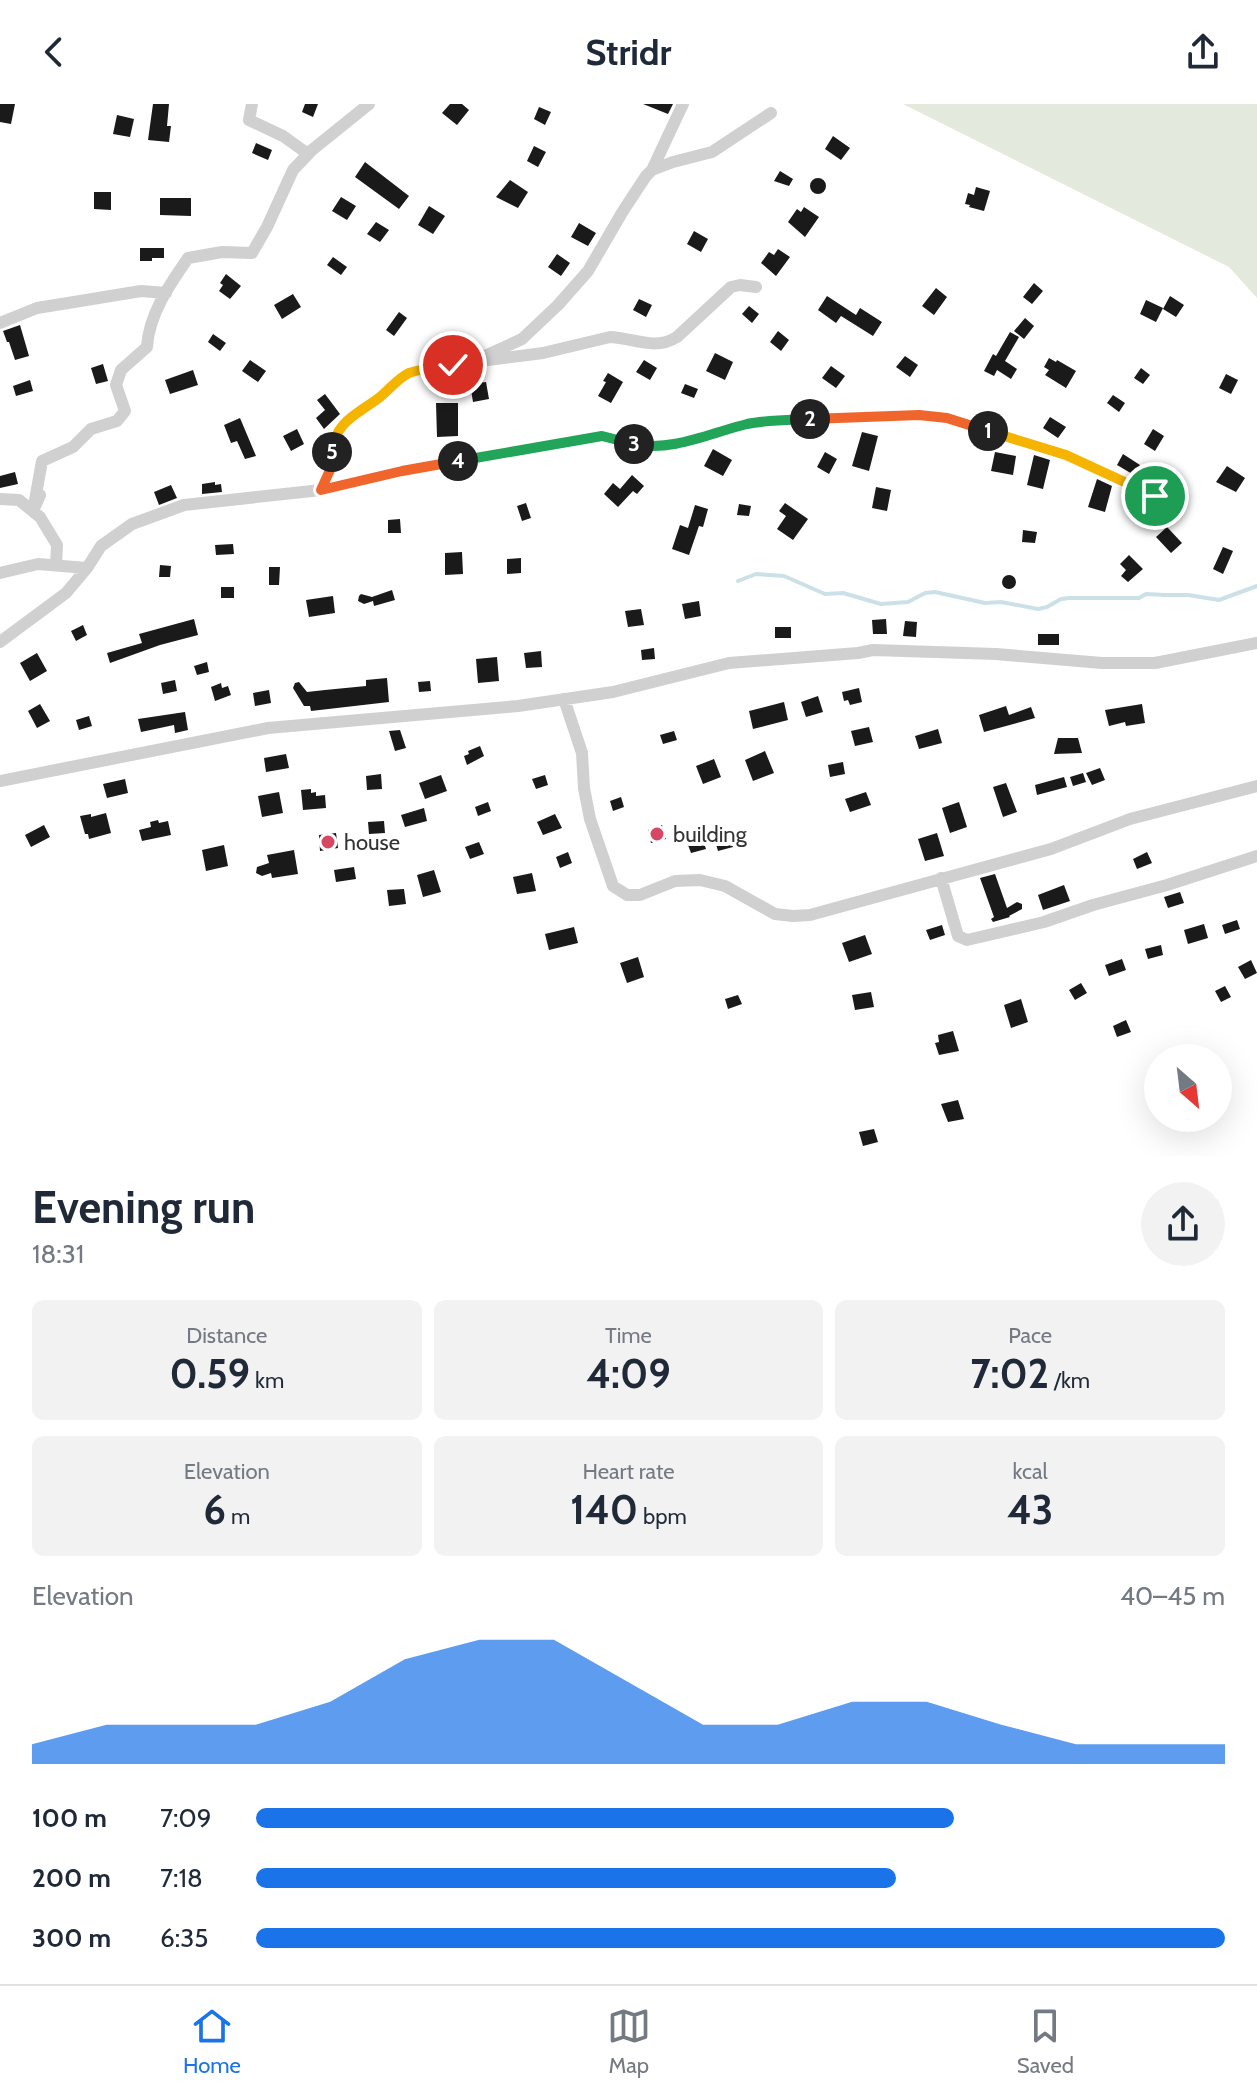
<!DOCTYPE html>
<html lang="en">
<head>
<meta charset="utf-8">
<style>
	:root { --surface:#fff; --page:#f2f2f3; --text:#1f2937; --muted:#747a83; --line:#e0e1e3; --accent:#1a73e8 }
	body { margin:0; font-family:Cabin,sans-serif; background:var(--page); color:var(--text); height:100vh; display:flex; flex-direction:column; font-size:30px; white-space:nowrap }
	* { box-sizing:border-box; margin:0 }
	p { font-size:26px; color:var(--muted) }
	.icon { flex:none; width:44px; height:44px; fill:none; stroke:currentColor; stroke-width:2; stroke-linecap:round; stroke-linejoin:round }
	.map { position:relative; height:1052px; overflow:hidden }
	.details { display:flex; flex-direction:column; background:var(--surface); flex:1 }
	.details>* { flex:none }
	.needle { width:52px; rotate:152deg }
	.buttons { position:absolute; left:1144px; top:940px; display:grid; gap:16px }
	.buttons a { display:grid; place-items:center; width:88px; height:88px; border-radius:50%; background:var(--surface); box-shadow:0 8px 32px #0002; font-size:40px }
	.pin { position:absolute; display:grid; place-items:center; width:68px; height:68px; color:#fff; margin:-34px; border:4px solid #fff; border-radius:50%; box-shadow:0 2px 8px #0007 }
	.km { position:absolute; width:40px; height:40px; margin:-20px; border-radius:50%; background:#222; color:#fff; font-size:22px; line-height:40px; text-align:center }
	.round { display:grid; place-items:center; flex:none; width:84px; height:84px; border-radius:42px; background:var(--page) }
	.headline { display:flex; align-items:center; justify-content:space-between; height:136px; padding:0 32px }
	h1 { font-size:44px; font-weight:800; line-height:60px }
	.stats { display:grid; grid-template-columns:repeat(3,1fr); gap:12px; height:136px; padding:8px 32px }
	.stats div { display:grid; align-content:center; border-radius:12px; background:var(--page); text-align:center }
	.stats b { font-size:40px; font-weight:800 }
	.stats small { font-size:22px; font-weight:400 }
	.stats p { font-size:22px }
	.chart { height:224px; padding:16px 32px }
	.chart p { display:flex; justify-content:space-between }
	.chart svg { width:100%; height:144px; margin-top:8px; fill:var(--accent); opacity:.7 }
	ul { padding:0 32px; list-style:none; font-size:26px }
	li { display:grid; grid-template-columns:128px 96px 1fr; align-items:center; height:60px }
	li i { height:20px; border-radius:10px; background:var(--accent) }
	header { display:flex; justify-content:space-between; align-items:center; height:104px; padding:0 32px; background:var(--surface); font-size:36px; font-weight:800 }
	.tabs { display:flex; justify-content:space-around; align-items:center; height:112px; border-top:2px solid var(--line); background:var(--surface); font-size:22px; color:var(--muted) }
	.tabs a { display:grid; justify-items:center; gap:4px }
	.tabs .current { color:var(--accent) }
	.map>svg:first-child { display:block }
	.green { fill:#e4e9dd }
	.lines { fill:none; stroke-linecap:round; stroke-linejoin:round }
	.stream { stroke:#cbe0e7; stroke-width:4 }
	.building { fill:#1a1a1a }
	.minor { stroke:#d0d0d0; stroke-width:12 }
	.split-1-casing { stroke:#fff; stroke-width:16 }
	.split-2-casing { stroke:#fff; stroke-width:16 }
	.split-3-casing { stroke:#fff; stroke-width:16 }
	.split-4-casing { stroke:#fff; stroke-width:16 }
	.split-5-casing { stroke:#fff; stroke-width:16 }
	.split-6-casing { stroke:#fff; stroke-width:16 }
	.split-1 { stroke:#f5b400; stroke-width:10 }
	.split-2 { stroke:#f0652b; stroke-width:10 }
	.split-3 { stroke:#22a559; stroke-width:10 }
	.split-4 { stroke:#22a559; stroke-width:10 }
	.split-5 { stroke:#f0652b; stroke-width:10 }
	.split-6 { stroke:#f5b400; stroke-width:10 }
	.poi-dot { fill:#d74764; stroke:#fff; stroke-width:3 }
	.labels { text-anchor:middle; stroke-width:8; stroke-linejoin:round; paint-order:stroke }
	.poi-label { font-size:22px; fill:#333; stroke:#fff; text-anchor:start }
</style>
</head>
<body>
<header><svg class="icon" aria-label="back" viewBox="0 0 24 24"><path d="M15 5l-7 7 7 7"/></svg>Stridr<svg class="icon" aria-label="share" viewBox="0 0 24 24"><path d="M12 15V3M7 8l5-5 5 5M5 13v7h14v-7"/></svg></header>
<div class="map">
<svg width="1257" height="1052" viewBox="0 0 1257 1052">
	<rect width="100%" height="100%" fill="#fff"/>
	<path class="green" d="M903 0H1257V194L1229 163Z"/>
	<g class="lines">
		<path class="stream" d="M738 477 756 470 784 472 825 490 843 489 881 500 908 498 925 489 935 488 985 499 1001 498 1038 505 1047 503 1061 495 1069 494H1139L1146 490 1165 491H1188L1219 496 1257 482"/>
	</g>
	<path class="building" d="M0 0H15L11 20 0 18Z
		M153 0H169L167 22H171L169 38 148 36Z
		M305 0H318L313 13 302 8Z
		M450 0H462L469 6 457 21 442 9Z
		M643 0H673L668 10Z
		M539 3 551 8 545 21 534 15Z
		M117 11 134 15 130 33 113 30Z
		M833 32 850 44 841 56 825 45Z
		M256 39 272 46 268 56 252 49Z
		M534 42 546 48 538 63 527 57Z
		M365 58 409 92 399 105 355 73Z
		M780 67 793 75 789 82 774 77Z
		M810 82a8 8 0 1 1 16 0a8 8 0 1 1-16 0Z
		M510 76 528 88 518 104 496 93Z
		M976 83 990 87 984 107 969 103 970 101 965 100 968 89 974 91Z
		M94 88H111V106L94 105Z
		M341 93 356 102 347 116 332 107Z
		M160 94H191V112L160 111Z
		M429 102 445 112 433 130 418 121Z
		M804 103 819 113 805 133 788 118 797 105 801 108Z
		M376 118 389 126 380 138 367 130Z
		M579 119 596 129 588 142 571 133Z
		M694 127 708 135 701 148 687 140Z
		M140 144H164V154H152V157H140Z
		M778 145 790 153 776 172 761 159 769 148 774 151Z
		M557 150 570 159 561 172 548 163Z
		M333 153 347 163 341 171 327 161Z
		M226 170 241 182 230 195 219 187 223 181 220 179Z
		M1034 179 1043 187 1032 200 1023 193Z
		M936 184 947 193 934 211 922 202Z
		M293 190 301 203 282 215 274 201Z
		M827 192 856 211 860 204 882 218 873 232 841 212 836 219 818 206Z
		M1170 192 1184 201 1176 213 1163 205Z
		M639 195 652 201 646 213 633 206Z
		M1146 196 1163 204 1156 218 1140 210Z
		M749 202 759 210 752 219 742 210Z
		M399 208 407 214 394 232 386 226Z
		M1025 214 1034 222 1024 235 1014 227Z
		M20 221 29 252 15 256 9 238H7L3 227Z
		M778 227 789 236 781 247 770 238Z
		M1010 228 1019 233 1005 257 1017 265 1011 275 997 266 994 272 984 267 993 250 996 252Z
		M213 230 226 239 220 247 208 238Z
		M715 249 733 258 725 276 706 267Z
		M905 252 918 261 910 273 896 263Z
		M1049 254 1056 258 1057 256 1076 267 1066 284 1045 271 1049 266 1044 263Z
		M250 256 266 267 258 278 242 267Z
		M644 256 657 264 650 276 636 268Z
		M103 260 108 277 96 280 91 264Z
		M831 262 845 272 836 284 822 274Z
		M1141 264 1150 271 1143 280 1134 274Z
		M193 266 198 281 170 290 165 276Z
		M608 269 623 278 611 299 598 292 606 278 603 277Z
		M1226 270 1238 276 1231 290 1219 284Z
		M30 276 33 287 16 292 13 282Z
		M486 278 489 295 473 298 470 280Z
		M685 280 698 285 694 294 681 289Z
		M325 290 340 310 324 325 316 314 325 306 317 296Z
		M1113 291 1125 299 1119 308 1107 299Z
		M436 299H458V332L437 333Z
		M1050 313 1066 323 1058 334 1043 324Z
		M240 314 256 352 245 355 237 337 231 339 224 321Z
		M297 325 304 340 291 347 283 332Z
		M1153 325 1164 332 1155 347 1144 340Z
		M862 328 878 332 869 367 852 362Z
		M713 345 732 356 723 372 704 362Z
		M825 348 837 355 829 370 817 363Z
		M995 348 1016 352 1013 371 991 367Z
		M1123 350 1140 361 1134 371 1117 361Z
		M1034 351 1050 356 1043 385 1027 381Z
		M1227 362 1245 374 1236 388 1216 378Z
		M15 368 18 380 0 384V372Z
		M632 371 644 382 637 390 633 387 618 403 604 390 613 379 620 385Z
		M1097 375 1112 382 1105 408 1088 403Z
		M215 378V381L221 380 222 388 202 390V380Z
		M171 381 177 394 159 401 154 388Z
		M876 383 891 386 887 407 872 404Z
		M1144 397 1156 401 1161 406 1154 413 1140 401Z
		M526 399 531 414 522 417 517 402Z
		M785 399 808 415 793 436 777 425 786 412 779 407Z
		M739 400 751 402 749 412 737 411Z
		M695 401 708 405 703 423 699 422 689 451 672 445 680 421 688 424Z
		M400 415 401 429H388V416Z
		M1167 423 1182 439 1171 449 1156 433Z
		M1023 426 1037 428 1035 439 1022 438Z
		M233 440 234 450 216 451 215 441Z
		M1223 443 1233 447 1223 470 1213 465Z
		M462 448 463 470 445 471V449Z
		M1129 451 1143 465 1128 478 1121 472 1126 466 1120 460Z
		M521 454V469L507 470V455Z
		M160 461 171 462 170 473H159Z
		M269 463H280L279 481H269Z
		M1002 478a7 7 0 1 1 14 0a7 7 0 1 1-14 0Z
		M221 483H234V494H221Z
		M392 486 395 496 374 502 373 497 364 500 358 497 359 492 361 490 372 493Z
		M333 492 335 509 309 513 306 496Z
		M699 497 701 512 685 515 682 500Z
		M641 505 644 521 628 523 625 507Z
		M194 515 198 531 160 541 110 559 107 549 142 539 139 530Z
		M886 515 887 530H873L872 516Z
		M905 517 917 518 916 533 903 532Z
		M83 521 87 531 76 537 71 527Z
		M775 523H791V534H775Z
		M1038 530H1059V541H1038Z
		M654 544 655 555 642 556 641 546Z
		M541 547 542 563 526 564 524 549Z
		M37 549 47 567 30 577 20 559Z
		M497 553 499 577 478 579 476 555Z
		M207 558 209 568 197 571 194 562Z
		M387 574 389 598 311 607 310 602H304L293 584 295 579 299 578 307 588 325 586 366 582V576Z
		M175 576 177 587 163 590 161 579Z
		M430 577 431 587 419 588 418 578Z
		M221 579 222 584 228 582 231 591 215 597 211 583Z
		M859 584 862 598 850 601 848 596 844 597 842 588Z
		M269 586 271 599 255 602 253 589Z
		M818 592 823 608 806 613 801 598Z
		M784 598 788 616 753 625 749 607Z
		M40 600 50 617 37 624 28 607Z
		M1142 600 1145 619 1126 622 1125 618 1109 622 1105 606Z
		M1006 602 1009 611 1031 603 1035 614 984 628 979 611Z
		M185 608 188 626 175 629 174 621 141 628 138 615Z
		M89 612 92 622 79 626 76 616Z
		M869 623 873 638 855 642 851 627Z
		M938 625 942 639 919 645 915 632Z
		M400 626 406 644 395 647 389 627Z
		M674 627 677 636 663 640 660 631Z
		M1058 634H1078L1082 649 1054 650Z
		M480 642 484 652 467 661 464 652 469 650 468 647Z
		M765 647 774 669 753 677 745 656Z
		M286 650 289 664 266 668 264 654Z
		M714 655 721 673 703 680 696 662Z
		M843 658 845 670 830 673 828 661Z
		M1100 664 1105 676 1092 681 1086 669Z
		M1083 669 1086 678 1073 682 1070 673Z
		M381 670 382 685 367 686 366 672Z
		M441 671 447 687 425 695 419 679Z
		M545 671 548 681 536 685 532 675Z
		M1064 673 1067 683 1037 691 1035 681Z
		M125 675 128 689 107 694 103 680Z
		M1006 679 1017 708 1003 713 993 683Z
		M311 685V689L316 688V692L325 691 326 704 303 706 301 686Z
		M279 688 283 709 262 713 258 692Z
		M866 688 871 701 850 708 845 695Z
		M621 693 624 703 613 707 610 697Z
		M488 698 491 707 478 712 475 703Z
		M959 698 967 723 950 729 942 704Z
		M424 704 427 717 405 723 401 711Z
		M106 709 111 729 89 735 88 730H85L80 712 91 710V713Z
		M555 710 562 724 543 731 537 718Z
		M158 716 159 719 168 717 171 731 142 737 139 726 151 723 150 718Z
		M384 717 385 729 369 730 368 718Z
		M44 721 50 733 31 743 25 731Z
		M662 721 666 735 651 739 648 726Z
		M336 729 338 744 320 747 319 731Z
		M937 729 944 752 925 757 918 735Z
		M731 733 733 743 718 747 715 737Z
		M703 736 706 745 691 749 688 741Z
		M479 738 484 750 470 755 465 743Z
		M224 741 228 762 206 767 202 746Z
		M294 746 298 770 272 774 271 769 262 772 256 769 257 763 269 759 267 751Z
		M568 748 572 759 560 764 556 753Z
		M1147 748 1152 759 1137 765 1133 755Z
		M354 763 356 775 336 778 334 766Z
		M434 766 441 788 423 793 417 771Z
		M532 769 536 787 517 790 513 773Z
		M995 770 1007 804 1017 798 1022 800V805L1009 812 1010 813 993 818 991 815 994 813 980 774Z
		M1064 781 1070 797 1043 806 1038 791Z
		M404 785 406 800 389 802 387 786Z
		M1180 788 1184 799 1168 804 1164 793Z
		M1237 816 1240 825 1225 830 1222 821Z
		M1204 820 1208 834 1188 840 1184 826Z
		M942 821 945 831 930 836 926 826Z
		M574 823 578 839 549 846 545 830Z
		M865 831 872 850 849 858 842 839Z
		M1161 841 1163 851 1148 855 1145 845Z
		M638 853 644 873 627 879 620 859Z
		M1122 855 1126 866 1109 872 1105 861Z
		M1251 856 1257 869 1245 875 1238 863Z
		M1081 879 1087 889 1075 896 1069 886Z
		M1225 882 1231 893 1221 898 1215 887Z
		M871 888 874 903 855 906 852 891Z
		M738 891 742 900 728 905 725 895Z
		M1021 895 1028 918 1011 924 1004 901Z
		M1126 916 1131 928 1117 933 1113 922Z
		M953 927 959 947 939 951 935 939 939 938 938 931Z
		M958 996 964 1015 948 1018 941 1000Z
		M874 1025 878 1038 863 1042 859 1028Z"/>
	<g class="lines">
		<path class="minor" d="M252 0 249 16 283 32 308 50
			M652 66 683 0
			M0 219 37 204 68 199 141 187 166 189
			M488 256 543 249 610 233C633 234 655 247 677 233L731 183 740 181 756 183
			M321 386 330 366 333 338 336 329 344 318 382 292 397 276 408 270 422 265 474 257 522 235 558 201 588 167 623 107 646 72 652 66 673 58 712 48 771 9
			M40 391 33 407 42 357 73 343 91 325 117 317 125 307 116 281 121 266 147 243C149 210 170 180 188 154L222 148 252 149 267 123 293 66 312 46 369 0
			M0 395 19 396 40 413 57 441 56 461
			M0 469 38 460 87 464
			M0 538 66 489 87 464 101 442 132 420 184 401 321 386 402 367 602 332 649 343 682 338 750 320 831 313 919 311 947 314 1066 351 1155 392
			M564 595 582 649 584 684 590 715 613 782 627 791H640L675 777 700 776 725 782 775 810 793 812 810 811 1051 745 1130 715 1257 682
			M0 677 268 624 518 602 613 588 729 559 858 549 873 546 996 550 1102 559H1155L1257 539
			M941 774 958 832 967 836 1044 818 1093 801 1167 781 1257 752"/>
	</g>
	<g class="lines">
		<g class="split-1-casing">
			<path id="split-1" d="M988 327 1066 351 1155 392"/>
		</g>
		<g class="split-2-casing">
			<path id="split-2" d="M810 315 919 311 947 314 988 327"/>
		</g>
		<g class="split-3-casing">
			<path id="split-3" d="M634 340C672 348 710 329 747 320 767 316 790 316 810 315"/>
		</g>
		<g class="split-4-casing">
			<path id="split-4" d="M458 357 602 332 634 340"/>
		</g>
		<g class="split-5-casing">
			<path id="split-5" d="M332 348 330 366 321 386 402 367 458 357"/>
		</g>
		<g class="split-6-casing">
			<path id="split-6" d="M332 348C335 317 358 310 380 293 390 285 397 275 409 269 423 264 438 263 453 261"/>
		</g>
		<use href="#split-1" class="split-1"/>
		<use href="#split-2" class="split-2"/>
		<use href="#split-3" class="split-3"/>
		<use href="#split-4" class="split-4"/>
		<use href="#split-5" class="split-5"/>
		<use href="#split-6" class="split-6"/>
	</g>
	<g class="poi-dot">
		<circle cx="657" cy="730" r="8"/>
		<circle cx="328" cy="738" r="8"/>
	</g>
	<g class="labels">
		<g class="poi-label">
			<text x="673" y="738">building</text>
			<text x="344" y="746">house</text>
		</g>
	</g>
</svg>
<div class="buttons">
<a><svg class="needle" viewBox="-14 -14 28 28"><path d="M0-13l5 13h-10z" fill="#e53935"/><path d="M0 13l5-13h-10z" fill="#747a83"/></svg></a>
</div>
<div class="pin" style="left:1155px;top:392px;background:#1e9e55"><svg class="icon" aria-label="arrive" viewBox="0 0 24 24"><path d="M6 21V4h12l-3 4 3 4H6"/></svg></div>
<div class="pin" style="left:453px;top:261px;background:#d93025"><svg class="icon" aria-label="check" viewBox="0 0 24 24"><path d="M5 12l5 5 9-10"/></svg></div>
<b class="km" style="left:988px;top:327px">1</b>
<b class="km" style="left:810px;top:315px">2</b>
<b class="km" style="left:634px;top:340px">3</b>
<b class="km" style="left:458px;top:357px">4</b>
<b class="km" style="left:332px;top:348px">5</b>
</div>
<section class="details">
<div class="headline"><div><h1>Evening run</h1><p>18:31</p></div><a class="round"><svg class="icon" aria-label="share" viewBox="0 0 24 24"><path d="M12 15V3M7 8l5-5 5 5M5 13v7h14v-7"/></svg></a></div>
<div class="stats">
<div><p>Distance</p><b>0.59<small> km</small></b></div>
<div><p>Time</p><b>4:09</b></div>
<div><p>Pace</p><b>7:02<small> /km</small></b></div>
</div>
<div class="stats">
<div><p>Elevation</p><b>6<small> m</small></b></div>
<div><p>Heart rate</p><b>140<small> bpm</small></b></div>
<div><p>kcal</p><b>43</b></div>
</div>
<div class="chart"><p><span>Elevation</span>40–45 m</p>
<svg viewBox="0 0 160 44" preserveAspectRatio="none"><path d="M0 44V38L10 32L20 32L30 32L40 25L50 12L60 6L70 6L80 19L90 32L100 32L110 25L120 25L130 32L140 38L150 38L160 38V44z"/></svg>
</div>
<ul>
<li><b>100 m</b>7:09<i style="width:72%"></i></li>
<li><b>200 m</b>7:18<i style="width:66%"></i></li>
<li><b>300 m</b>6:35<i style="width:100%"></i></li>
</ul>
</section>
<nav class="tabs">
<a class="current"><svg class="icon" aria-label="home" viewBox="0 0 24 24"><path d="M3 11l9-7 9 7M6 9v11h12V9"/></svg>Home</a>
<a><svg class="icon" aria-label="map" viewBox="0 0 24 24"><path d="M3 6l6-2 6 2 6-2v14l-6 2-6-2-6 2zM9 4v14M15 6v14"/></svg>Map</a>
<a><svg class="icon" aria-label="saved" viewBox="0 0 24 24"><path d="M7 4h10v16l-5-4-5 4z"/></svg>Saved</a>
</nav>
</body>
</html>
